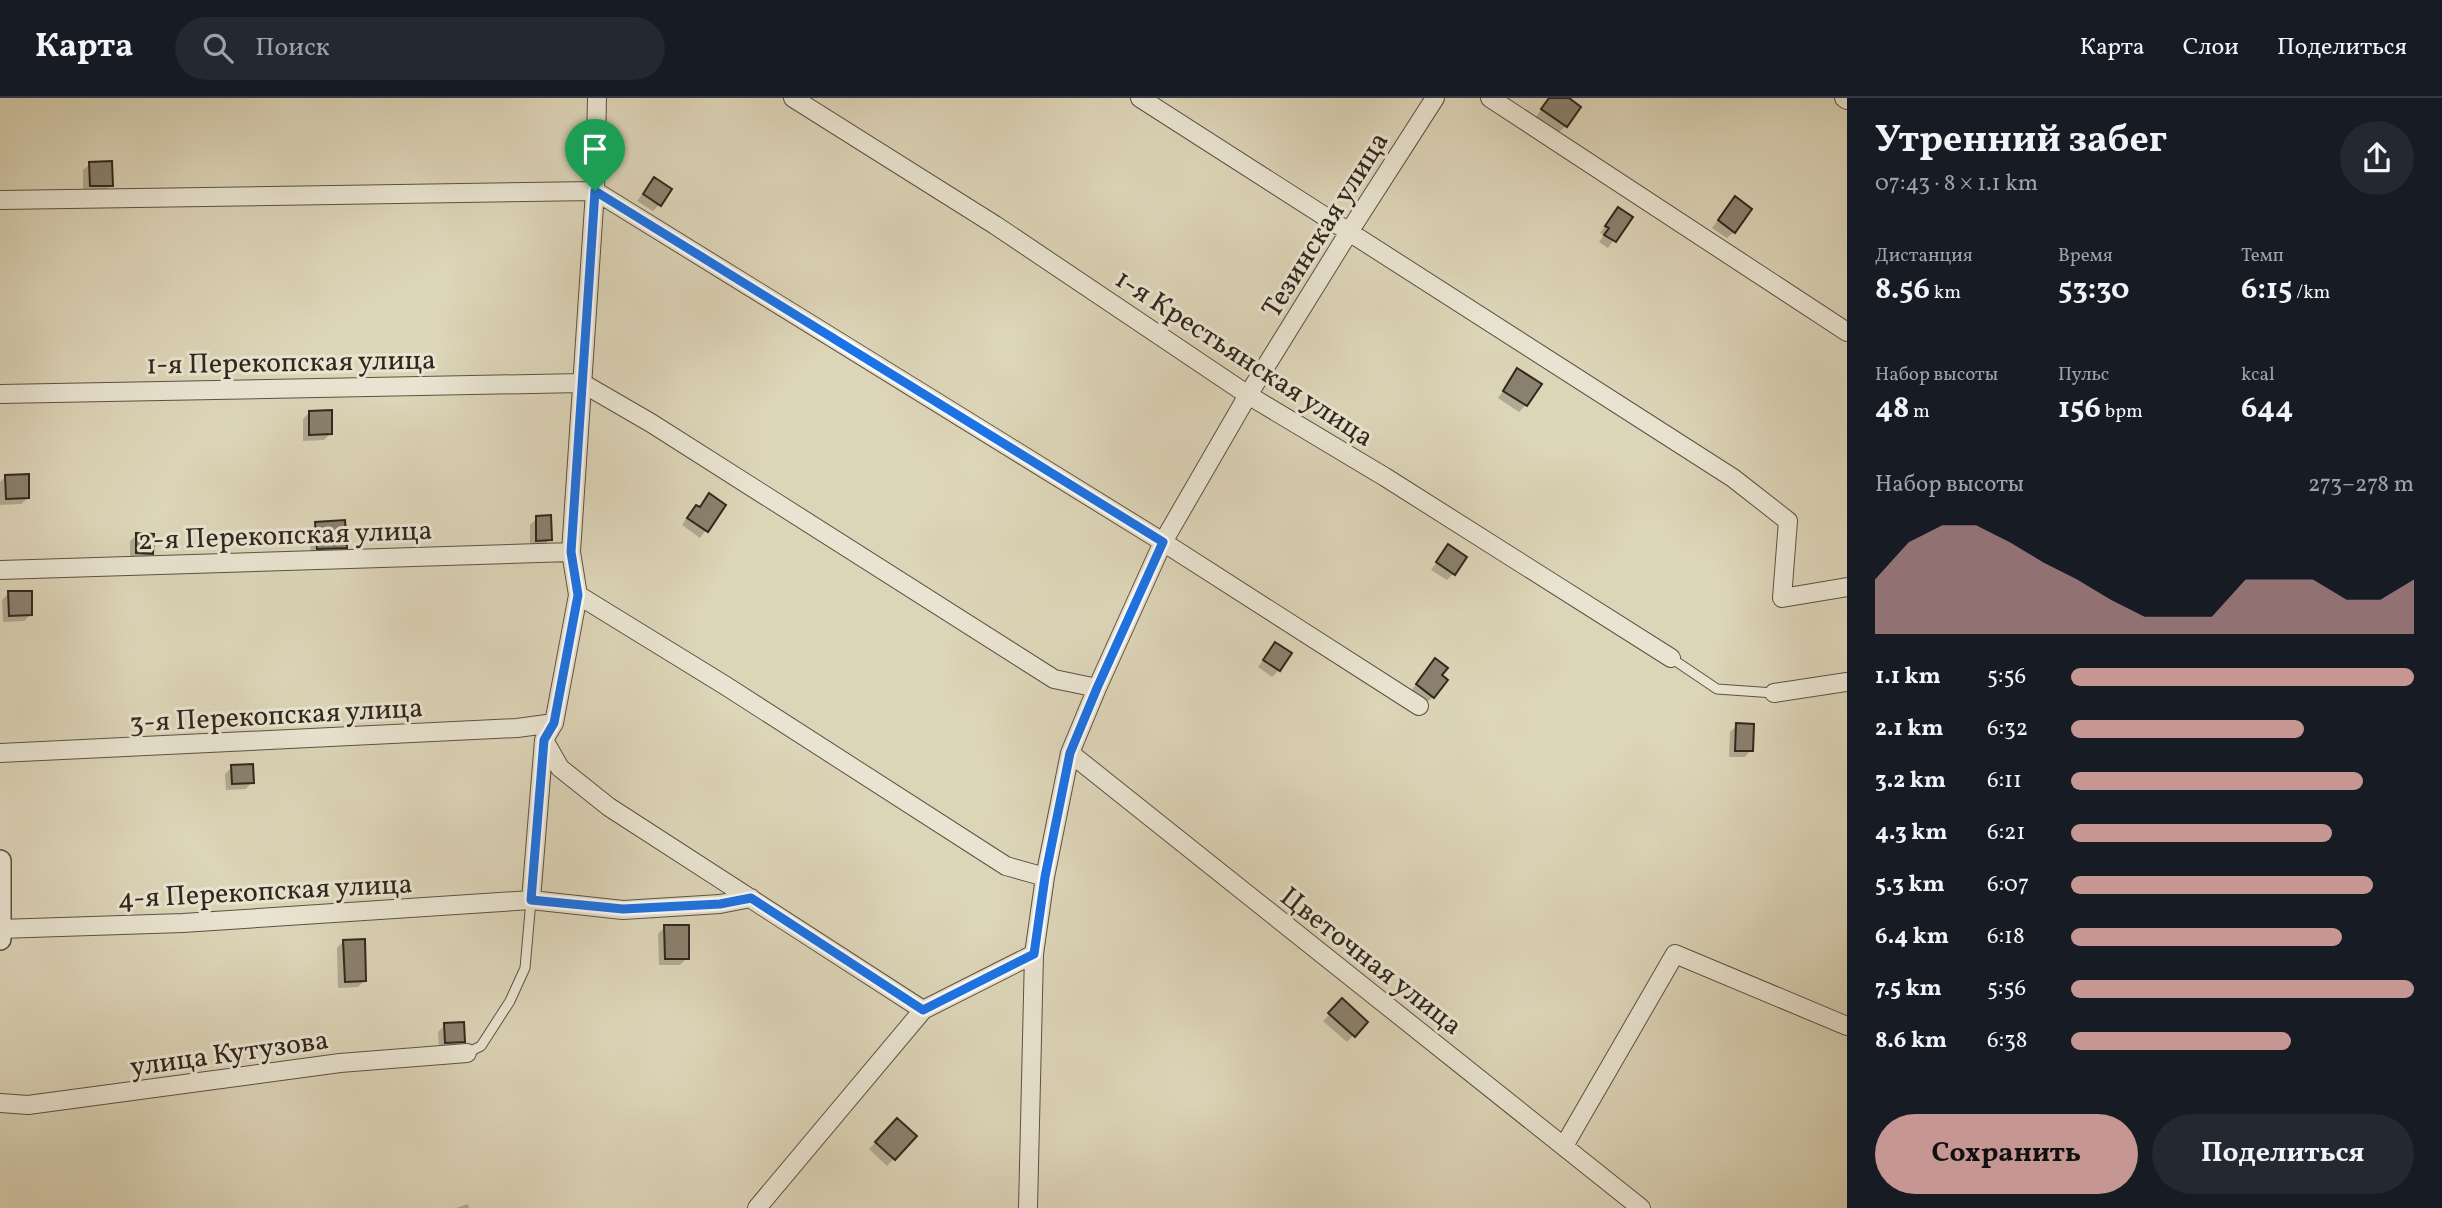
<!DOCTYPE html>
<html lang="ru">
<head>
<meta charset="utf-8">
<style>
	:root { --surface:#171b24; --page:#242831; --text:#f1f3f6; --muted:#9ea1a6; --line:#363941; --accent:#c59692 }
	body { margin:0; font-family:Vollkorn,serif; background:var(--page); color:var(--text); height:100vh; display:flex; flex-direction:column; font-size:26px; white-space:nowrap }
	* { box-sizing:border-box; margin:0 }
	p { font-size:23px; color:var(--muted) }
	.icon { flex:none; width:38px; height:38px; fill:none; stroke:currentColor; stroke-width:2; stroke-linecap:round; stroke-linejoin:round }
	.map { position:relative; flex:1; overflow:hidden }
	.sheet { display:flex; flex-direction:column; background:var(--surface); width:595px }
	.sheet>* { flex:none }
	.pin { position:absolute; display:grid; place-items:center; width:60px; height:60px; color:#fff; margin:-72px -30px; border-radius:50% 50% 50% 0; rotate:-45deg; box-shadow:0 0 7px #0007 }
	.pin .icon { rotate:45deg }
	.round { display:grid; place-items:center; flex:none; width:74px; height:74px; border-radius:37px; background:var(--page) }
	.summary { display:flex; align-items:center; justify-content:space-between; height:119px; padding:0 28px }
	h1 { font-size:38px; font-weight:700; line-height:52px }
	.figures { display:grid; grid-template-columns:repeat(3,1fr); gap:10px; height:119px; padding:7px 28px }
	.figures div { display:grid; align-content:center }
	.figures b { font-size:30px; font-weight:700 }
	.figures small { font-size:19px; font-weight:400 }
	.figures p { font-size:19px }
	.chart { height:196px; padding:14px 28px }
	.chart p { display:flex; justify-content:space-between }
	.chart svg { width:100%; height:126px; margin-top:7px; fill:var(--accent); opacity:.7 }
	.cta { display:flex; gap:14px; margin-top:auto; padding:14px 28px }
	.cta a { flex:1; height:80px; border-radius:42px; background:var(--accent); color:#111; font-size:28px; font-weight:700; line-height:80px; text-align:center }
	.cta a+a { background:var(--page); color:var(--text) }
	ul { padding:0 28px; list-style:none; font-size:23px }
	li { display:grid; grid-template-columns:112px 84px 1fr; align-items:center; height:52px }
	li i { height:18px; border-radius:9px; background:var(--accent) }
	header { display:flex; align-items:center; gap:42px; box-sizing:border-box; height:98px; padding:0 35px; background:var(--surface); border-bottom:2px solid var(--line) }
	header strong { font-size:33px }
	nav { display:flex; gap:38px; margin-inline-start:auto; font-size:24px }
	.search { width:490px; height:63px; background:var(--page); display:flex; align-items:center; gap:18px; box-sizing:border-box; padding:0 24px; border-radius:38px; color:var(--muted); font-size:26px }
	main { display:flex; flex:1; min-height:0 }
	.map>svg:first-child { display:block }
	.shadow { fill:#0003 }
	.building { fill:#8a816e; stroke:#30271d; stroke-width:2 }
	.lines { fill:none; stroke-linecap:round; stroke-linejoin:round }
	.service-casing { stroke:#5b5244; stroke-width:11 }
	.minor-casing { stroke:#5b5244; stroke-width:20 }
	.tertiary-casing { stroke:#5b5244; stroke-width:24 }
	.service { stroke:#e9e4d1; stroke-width:9 }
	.minor { stroke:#e9e4d1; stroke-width:18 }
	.tertiary { stroke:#e9e4d1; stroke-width:21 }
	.route-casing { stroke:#fff; stroke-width:14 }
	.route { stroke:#1a73e8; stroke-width:9 }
	.labels { text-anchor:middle; stroke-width:6; stroke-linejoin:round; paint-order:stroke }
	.street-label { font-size:28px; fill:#30271d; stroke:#e9e4d1 }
</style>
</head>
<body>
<header>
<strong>Карта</strong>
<div class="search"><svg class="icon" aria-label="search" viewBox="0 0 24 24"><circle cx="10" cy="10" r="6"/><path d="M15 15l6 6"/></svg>Поиск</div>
<nav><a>Карта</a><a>Слои</a><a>Поделиться</a></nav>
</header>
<main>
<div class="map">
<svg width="1847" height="1110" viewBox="0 0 1847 1110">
	<rect width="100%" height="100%" fill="#ddd5b8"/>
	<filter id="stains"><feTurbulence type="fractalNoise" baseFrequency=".00286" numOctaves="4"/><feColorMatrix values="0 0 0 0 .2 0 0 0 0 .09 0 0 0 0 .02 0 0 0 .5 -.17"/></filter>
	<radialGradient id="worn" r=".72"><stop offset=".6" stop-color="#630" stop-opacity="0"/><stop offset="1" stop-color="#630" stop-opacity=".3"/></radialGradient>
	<path class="shadow" d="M1549 0H1571L1566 28 1559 34 1536 19Z
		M90 66 111 87 104 94H83V72Z
		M654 81 660 106 653 113 637 103Z
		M1735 101 1734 134 1727 140 1712 130Z
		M1618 111 1630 119 1608 150 1599 144 1604 137 1600 135Z
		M1518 273 1526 307 1519 314 1498 300Z
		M309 315 330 336 324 342 303 343V321Z
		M6 378 28 400 21 406 0 407V384Z
		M709 398 724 408 700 440 682 427 689 416 696 409 698 411Z
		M537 420 550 441 543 448 530 449V427Z
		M316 426 345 449 338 456 311 457 309 432Z
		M137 437 151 455 145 462 130 461V443Z
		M1448 449 1453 476 1447 482 1431 472Z
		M9 495 31 516 24 523 3 524 2 502Z
		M1275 546 1279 572 1272 579 1258 569Z
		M1435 562 1440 578 1433 599 1426 605 1410 594Z
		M1737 627 1751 652 1745 659H1729L1730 634Z
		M232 669 252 684 246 691 226 692 225 676Z
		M665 829 687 860 680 867H659L658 836Z
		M344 843 364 883 358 889 338 890 337 850Z
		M1342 903 1366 924 1347 944 1323 923Z
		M445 927 464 943 457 950 439 951 438 934Z
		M897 1022 915 1038 887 1068 869 1051Z
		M468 1106 469 1110H456Z"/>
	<path class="building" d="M1549 0H1569L1581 9 1567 29 1541 11Z
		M112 63 113 88H90L89 64Z
		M654 79 672 91 661 108 643 96Z
		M1735 98 1752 111 1735 135 1718 122Z
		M1618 109 1633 119 1616 144 1604 137 1609 130 1605 128Z
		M1517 270 1542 286 1527 308 1503 293Z
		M332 312V336L309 337V313Z
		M29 376V400L6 401 5 377Z
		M709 395 726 407 708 434 687 420 696 407 700 409Z
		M551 417 552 442 536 443V418Z
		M345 422 347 450 317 451 315 424Z
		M136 435 154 436 153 456 136 455Z
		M1448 446 1467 459 1455 477 1436 464Z
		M8 493H32V517L9 518Z
		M1275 544 1292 555 1280 573 1263 562Z
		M1435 560 1448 570 1442 577 1448 582 1434 600 1416 586Z
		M1736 625 1754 626 1753 653H1735Z
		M253 666 254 685 232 686 231 667Z
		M664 827H689V861H665Z
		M365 841 366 883 345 884 343 842Z
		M1342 900 1368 924 1355 939 1328 915Z
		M464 924 465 944 445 945 444 925Z
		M897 1020 917 1038 895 1062 875 1044Z"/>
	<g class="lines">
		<g class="service-casing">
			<path id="service" d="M1671 560 1717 591 1774 595
				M467 955 481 948 510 903 525 870 531 802"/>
		</g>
		<g class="minor-casing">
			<path id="minor" d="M793 0 995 127 1248 297 1385 379 1671 560
				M1140 0 1733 380 1788 423 1782 500 1847 489
				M1490 0 1847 234
				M1844 0 1847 2
				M0 102 595 93 1163 444 1419 608
				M0 296 582 285 651 325 1054 581 1097 590
				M0 472 571 454
				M578 497 726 588 1006 768 1045 779
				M1774 595 1847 584
				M544 642 560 670 609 709 923 912
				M0 655 517 630 554 625
				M1070 655 1641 1110
				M531 802 544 642 554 625 578 497 571 454 595 93 597 0
				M0 831 183 825 531 802 623 812 720 806 751 800
				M0 1005 28 1007 340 965 467 955
				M1564 1048 1675 856 1847 928
				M757 1110 923 912 1034 856
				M1028 1110 1034 856 1045 779 1070 655 1097 590 1163 444 1248 297 1349 134 1435 0"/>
		</g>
		<g class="tertiary-casing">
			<path id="tertiary" d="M0 763V841"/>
		</g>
		<use href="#service" class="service"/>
		<use href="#minor" class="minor"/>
		<use href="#tertiary" class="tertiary"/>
	</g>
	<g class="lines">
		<g class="route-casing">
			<path id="route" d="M595 93 1163 444 1097 590 1070 655 1045 779 1034 856 923 912 751 800 720 806 623 811 531 802 544 642 554 625 578 497 571 454Z"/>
		</g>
		<use href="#route" class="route"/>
	</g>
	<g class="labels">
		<g class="street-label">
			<text transform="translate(1324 126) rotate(-58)" y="10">Тезинская улица</text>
			<text transform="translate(1245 259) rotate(33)" y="10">1-я Крестьянская улица</text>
			<text transform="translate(291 263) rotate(-1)" y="10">1-я Перекопская улица</text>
			<text transform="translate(285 436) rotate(-2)" y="10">2-я Перекопская улица</text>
			<text transform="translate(276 616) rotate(-3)" y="10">3-я Перекопская улица</text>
			<text transform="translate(265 792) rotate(-3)" y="10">4-я Перекопская улица</text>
			<text transform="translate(1372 862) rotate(38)" y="10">Цветочная улица</text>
			<text transform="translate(229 954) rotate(-8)" y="10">улица Кутузова</text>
		</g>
	</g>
	<rect width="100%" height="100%" filter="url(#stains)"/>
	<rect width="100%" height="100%" fill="url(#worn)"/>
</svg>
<div class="pin" style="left:595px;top:93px;background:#1e9e55"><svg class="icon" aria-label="arrive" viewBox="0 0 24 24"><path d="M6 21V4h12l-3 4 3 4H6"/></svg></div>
</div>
<section class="sheet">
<div class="summary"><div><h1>Утренний забег</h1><p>07:43 · 8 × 1.1 km</p></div><a class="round"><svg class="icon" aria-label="share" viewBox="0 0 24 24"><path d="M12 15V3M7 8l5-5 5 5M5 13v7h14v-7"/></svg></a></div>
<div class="figures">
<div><p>Дистанция</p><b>8.56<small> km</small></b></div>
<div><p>Время</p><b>53:30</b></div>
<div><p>Темп</p><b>6:15<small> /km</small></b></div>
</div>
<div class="figures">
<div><p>Набор высоты</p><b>48<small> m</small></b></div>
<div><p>Пульс</p><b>156<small> bpm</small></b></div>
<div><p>kcal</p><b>644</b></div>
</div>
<div class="chart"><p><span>Набор высоты</span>273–278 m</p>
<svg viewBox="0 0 160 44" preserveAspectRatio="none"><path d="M0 44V25L10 12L20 6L30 6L40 12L50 19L60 25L70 32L80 38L90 38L100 38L110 25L120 25L130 25L140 32L150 32L160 25V44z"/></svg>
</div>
<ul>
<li><b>1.1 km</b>5:56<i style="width:100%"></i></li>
<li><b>2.1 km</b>6:32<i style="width:68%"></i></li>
<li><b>3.2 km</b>6:11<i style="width:85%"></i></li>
<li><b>4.3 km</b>6:21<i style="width:76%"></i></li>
<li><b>5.3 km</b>6:07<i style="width:88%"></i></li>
<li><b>6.4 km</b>6:18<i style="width:79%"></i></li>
<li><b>7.5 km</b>5:56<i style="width:100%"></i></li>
<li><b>8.6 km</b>6:38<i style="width:64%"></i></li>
</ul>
<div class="cta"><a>Сохранить</a><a>Поделиться</a></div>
</section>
</main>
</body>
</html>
